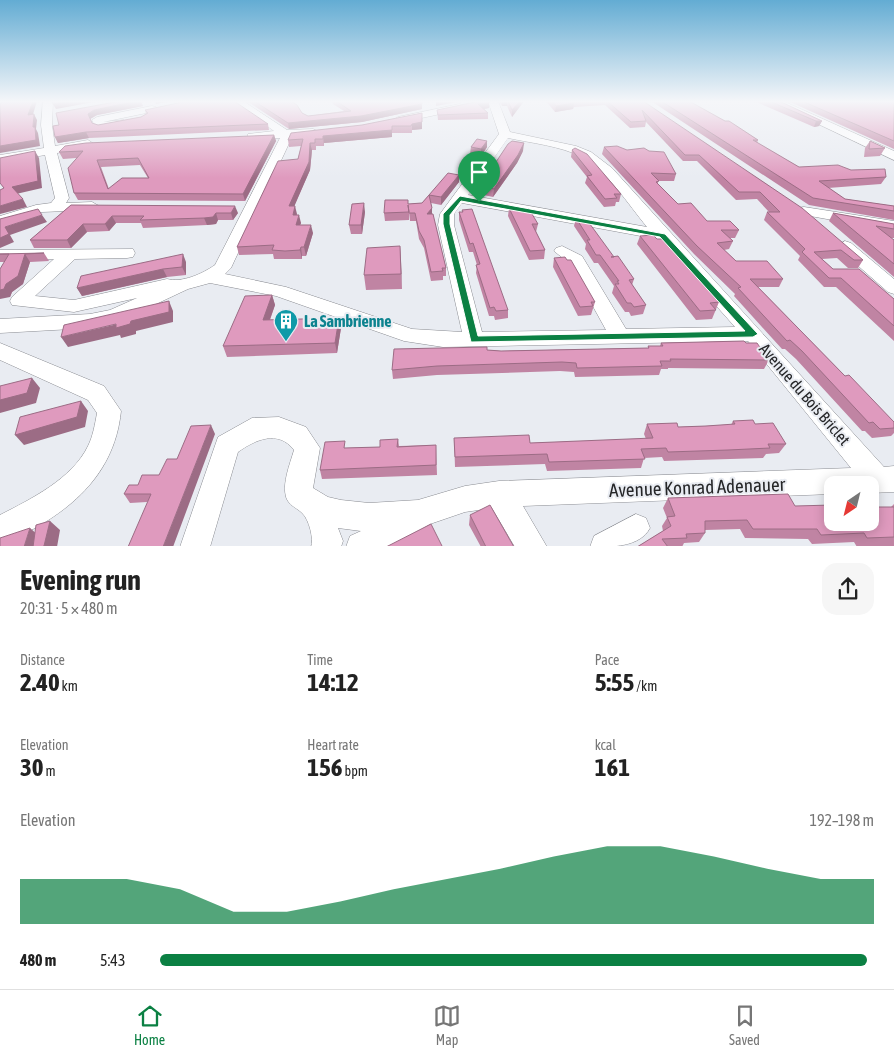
<!DOCTYPE html>
<html lang="en">
<head>
<meta charset="utf-8">
<style>
	:root { --surface:#fff; --page:#f6f6f6; --text:#222; --muted:#767676; --line:#e0e0e0; --accent:#0b8043 }
	body { margin:0; font-family:"Asap Condensed",sans-serif; background:var(--page); color:var(--text); height:100vh; display:flex; flex-direction:column; font-size:19px; white-space:nowrap }
	* { box-sizing:border-box; margin:0 }
	p { font-size:16px; color:var(--muted) }
	.icon { flex:none; width:28px; height:28px; fill:none; stroke:currentColor; stroke-width:2; stroke-linecap:round; stroke-linejoin:round }
	.map { position:relative; height:546px; overflow:hidden }
	.panel { display:flex; flex-direction:column; background:var(--surface); flex:1 }
	.panel>* { flex:none }
	.needle { width:32px; rotate:215deg }
	.tools { position:absolute; left:824px; top:476px; display:grid; gap:10px }
	.tools a { display:grid; place-items:center; width:55px; height:55px; border-radius:10px; background:var(--surface); box-shadow:0 2px 12px #0003; font-size:25px }
	.pin { position:absolute; display:grid; place-items:center; width:42px; height:42px; color:#fff; margin:-51px -21px; border-radius:50% 50% 50% 0; rotate:-45deg; box-shadow:0 0 5px #0007 }
	.pin .icon { rotate:45deg }
	.round { display:grid; place-items:center; flex:none; width:52px; height:52px; border-radius:15px; background:var(--page) }
	.overview { display:flex; align-items:center; justify-content:space-between; height:85px; padding:0 20px }
	h1 { font-size:28px; font-weight:700; line-height:38px }
	.metrics { display:grid; grid-template-columns:repeat(3,1fr); gap:8px; height:85px; padding:5px 20px }
	.metrics div { display:grid; align-content:center }
	.metrics b { font-size:25px; font-weight:700 }
	.metrics small { font-size:14px; font-weight:400 }
	.metrics p { font-size:14px }
	.chart { height:140px; padding:10px 20px }
	.chart p { display:flex; justify-content:space-between }
	.chart svg { width:100%; height:90px; margin-top:5px; fill:var(--accent); opacity:.7 }
	ul { padding:0 20px; list-style:none; font-size:16px }
	li { display:grid; grid-template-columns:80px 60px 1fr; align-items:center; height:38px }
	li i { height:12px; border-radius:6px; background:var(--accent) }
	.menu { display:flex; justify-content:space-around; align-items:center; height:70px; border-top:1px solid var(--line); background:var(--surface); font-size:14px; color:var(--muted) }
	.menu a { display:grid; justify-items:center; gap:2px }
	.menu .selected { color:var(--accent) }
	.map>svg:first-child { display:block }
	.lines { fill:none; stroke-linecap:round; stroke-linejoin:round }
	.minor-casing { stroke:#8a8c92; stroke-width:1 }
	.minor { fill:#fff; fill-rule:evenodd }
	.wall { fill:#c084a3; fill-rule:evenodd }
	.shaded-wall { fill:#9c6c85 }
	.building { fill:#df9abe; stroke:#9c6c85; fill-rule:evenodd }
	.route { fill:#0b8043; stroke:#fff; fill-rule:evenodd }
	.labels { text-anchor:middle; stroke-width:4; stroke-linejoin:round; paint-order:stroke }
	.culture-label { font-size:16px; font-weight:bold; fill:#0d838f; stroke:#e9ecf2; text-anchor:start }
	.street-label { font-size:16px; fill:#262729; stroke:#e9ecf2 }
	.near-street-label { font-size:19px; fill:#262729; stroke:#e9ecf2 }
</style>
</head>
<body>
<div class="map">
<svg width="894" height="547" viewBox="0 0 894 547">
	<rect width="100%" height="100%" fill="#e9ecf2"/>
	<g class="lines">
		<g class="minor-casing">
			<path id="minor" d="M43 101H53L52 125 55 146 88 140 94 144 88 148 57 153 69 198 66 203 92 202 99 206 92 210 42 212 0 226V216L36 205 51 203 55 198 45 155 0 163V155L44 148 41 125Z
				M231 101H243L287 130 313 129 319 132 313 135 292 137 231 268 225 274 286 287 412 329 462 332 438 225 440 214 499 134 488 101H498L510 132 576 146 591 152 612 168 884 467 894 466V492L870 493V485H832V494L523 506 547 547H515L492 508 465 512 430 524 391 547H346L350 536 361 531 338 528 343 541 341 547H311C314 539 309 519 302 513 296 507 289 506 286 497 282 483 290 464 294 450 278 429 255 440 238 452L210 547H180L218 437 252 418 279 417 306 427 320 448 313 488 328 497 341 500 369 503 418 500 465 486 499 481 851 468 748 341 443 347 404 341 276 296 210 283 188 289 122 320 90 328 0 333V319L90 314 110 310 137 298 74 312 12 305 10 301 12 297 54 259 0 260V250L133 249 135 253 133 257 127 258 75 259 35 296 74 300 167 279C182 283 202 274 215 265L280 138H248V134L274 131ZM508 138C531 143 561 146 582 157 608 172 628 204 647 227L468 195ZM462 203 657 239 735 327 626 329 582 256 562 246 556 248 554 251 569 263 606 330 482 332 454 225V214Z
				M770 101H783L894 151V160Z
				M460 104 465 107 464 109 398 123 393 120 398 117Z
				M152 106 156 107V111L103 122 124 120 125 122C119 127 104 130 96 128L92 120 97 117Z
				M804 207 894 221V231L799 214 797 211 799 208Z
				M845 241 851 243 894 279V294L888 292 839 249 837 246Z
				M0 343 104 386 121 411C114 481 61 519 0 545V515C31 499 72 479 88 446 93 436 95 424 97 413L88 400 0 360Z
				M636 514 646 518 650 528C640 547 613 547 590 547L594 536Z"/>
		</g>
		<use href="#minor" class="minor"/>
	</g>
	<path class="wall" d="M120 101 143 106 97 115 90 119 92 123 98 125 141 117 146 114 145 110 268 124 269 130 89 138 58 143 55 137 59 125Z
		M247 101H291L302 113 308 116 344 111 333 104 332 101H422V109L362 122 289 129Z
		M499 101H524L512 117 507 106H502Z
		M546 101H643L863 260 858 268H848L837 258 822 259 833 269 894 299V341L836 287H824L798 260 800 256 764 220 767 212H769L757 199 736 200 697 161H683L646 122 645 127 630 128 605 105 574 107 573 109 555 112Z
		M651 101H689L758 140 757 143 799 167 851 170 886 177 881 184 828 188 845 199 894 206V220L809 205Z
		M754 101H779L822 121 819 126 814 127Z
		M788 101H894V149Z
		M489 108 484 109 488 113V119L438 120 437 110Z
		M422 113V129L412 130V133H392V137L324 143V146H316V150H312L310 170 294 206 296 215 301 223 300 225 313 233 306 256H302V259H274L273 254 239 255 237 247 298 159 301 146 289 147 288 140Z
		M274 135 276 141 245 201 78 200 74 193 76 158 63 159 59 152ZM140 165 148 178 109 189 101 167Z
		M487 141V147L481 156 470 154 471 147Z
		M870 141 885 148 880 156 864 157 865 148Z
		M604 147 676 174 674 181H658V184L678 204 707 221 739 230 735 238H730L733 241 729 249 724 250 736 261 783 279 779 287H758L845 376 894 422V433L891 436 872 438 865 431H862L796 359 785 349H782L734 296 735 294 694 254 602 154Z
		M572 150 621 194 619 202H616L615 206 604 207 585 183 587 177 571 157Z
		M523 151 517 163 493 197 479 194 480 186Z
		M459 175V182L441 205 431 203 432 214 446 268V276H443V280L431 281 424 248 419 239 416 221H410L409 212V220L385 221 384 213 408 204 422 203 429 195Z
		M71 205 238 213 233 220H218L216 224 207 225 143 228 141 223H116L109 231 87 232 71 248H34L30 240Z
		M509 208 538 224 536 232 545 250 544 259 529 260 508 216Z
		M462 210 508 310V318L495 320 494 316H489L476 273 477 265 473 252H469L459 220V212H462Z
		M365 212 362 234H351L349 225Z
		M833 213 894 224V238H890L894 240V277L829 221Z
		M576 218 634 279 632 285 646 305 643 314 631 316 629 312H625L612 293 614 286 598 263H594L585 249 586 244 574 226Z
		M640 236 657 239 719 302 712 319 696 320 637 244Z
		M400 246 402 289 366 290 364 275Z
		M44 253 49 261 30 262 23 284 12 292 10 297 5 262H0V254Z
		M554 258 595 302 591 315 578 316 553 267Z
		M186 262V275L167 277 82 296 77 288Z
		M272 295 275 305 270 320 341 328 337 353 227 357 223 346Z
		M661 343H746L769 360 764 369 668 368V369H661L659 375 575 377 574 372 560 371 437 375 393 379 392 370 487 350 501 351 648 348V346H660Z
		M733 421 755 424 786 444 779 453 766 454 763 458 664 461 662 457 644 458 641 468 547 471 545 464 455 467 454 438 530 443 646 439 644 434 647 424 678 427 731 425Z
		M215 434 147 502 130 503 124 494 138 485 159 475 177 459Z
		M398 439 399 446 436 445 437 475 322 479 320 470 346 448 380 447Z
		M668 498 795 506 832 522 891 507 894 504V546L857 547 854 542 812 544 808 539 745 538 740 529 705 530V533L699 542 684 543 682 547H637L663 531 662 526 667 518 663 508Z
		M470 515 514 547H481L469 525Z"/>
	<path class="shaded-wall" d="M33 101H37L31 121 28 115Z
		M68 101H99L56 109 53 104Z
		M137 101H141L143 106 97 115 90 119 88 114 94 110Z
		M155 101H171L156 104Z
		M422 101V109L362 122 289 129 288 123Z
		M436 101H462L436 106Z
		M502 101H507V106H502Z
		M520 101H524L512 117V110Z
		M489 103V108L478 110V104Z
		M574 103 573 109 555 112 556 106Z
		M34 114 37 120 36 129 38 133 40 146 0 153V146L33 127Z
		M422 119V129L412 130V124Z
		M816 121H822L819 126 814 127Z
		M392 126V137L324 143V146L323 136Z
		M86 132 89 138 58 143 55 137Z
		M274 135 276 141 245 201 243 194Z
		M487 141V147L481 156V149Z
		M310 143 312 150 310 170 291 214 289 206Z
		M524 143 523 151 517 163 493 197 494 189Z
		M35 151 39 158 42 188 16 194 12 187Z
		M459 175V182L441 205V197Z
		M23 199 27 207 0 214V206Z
		M364 203 365 212 362 234 361 225Z
		M235 206 238 213 233 220 231 213Z
		M295 206 297 214 295 223 293 215Z
		M432 208V216L427 214Z
		M216 213 218 220 216 224 207 225 204 218Z
		M42 215 47 222 10 235 14 242 0 248V238L5 227Z
		M299 215 301 223 297 233 296 225Z
		M112 216 116 223 109 231 105 224Z
		M83 224 87 232 71 248 67 240Z
		M311 225 313 233 306 256 304 247Z
		M400 246 401 261 402 289 401 274Z
		M301 247 302 256V259L300 250Z
		M25 254 30 262 23 284 12 292 10 297 0 299V290L6 284Z
		M183 254 186 262V275L182 267Z
		M163 269 167 277 82 296 77 288Z
		M272 295 275 305 266 330 263 320Z
		M169 301 173 311V322L136 331V334L121 338 120 335 68 347 61 337 131 321Z
		M339 318 341 328 337 353 335 343Z
		M32 378 40 388 36 403 0 413V400Z
		M81 401 88 411 85 427 24 445 15 435Z
		M211 425 215 434 173 547H163Z
		M50 521 60 530 57 547H42Z
		M30 528 40 537 37 547H24Z"/>
	<path class="building" d="M2 101H33L28 115 34 114 33 127H35L36 140 0 146V105Z
		M52 101H68L53 104Z
		M120 101H137L94 110 88 114 92 123 98 125 141 117 148 113 145 110 178 103 181 101H234L268 124 86 132 55 137 53 126 59 125 56 113Z
		M254 101H291L297 105 302 113 308 116 351 111 336 101H422V104L361 116 288 123Z
		M480 101H489V103L478 104 488 113 438 115 437 110Z
		M508 101H520L512 110Z
		M552 101H571L574 103 556 106Z
		M607 101H643L802 208 863 260H854L841 250 814 252 833 269H859L894 299V326L841 278H829L802 252 805 249 767 212H780L760 192H739L699 155H685L642 110 646 121 631 122Z
		M661 101H689L725 121H729L758 140H753L799 167 838 165 851 170 885 169 886 177 819 181 845 199 894 206V211L813 198Z
		M769 101H779L822 121H816Z
		M802 101H894V141Z
		M422 113V122L412 124 411 126H392V130L323 136V139H315V143H310L309 162 289 206H295L293 215H299L296 225H311L304 247H301L300 250 285 251 272 250 274 245 237 247 278 161 298 159 303 139 288 140 291 133 362 125Z
		M274 135 243 194 74 193 68 168 83 151 59 152 65 146 86 143ZM138 158 149 178H122L108 189 97 160Z
		M477 139 487 141 481 149 471 147Z
		M512 141 524 143 518 155 494 189 480 186 508 144Z
		M870 141 885 148 869 149Z
		M617 146 627 150 644 148 649 151 664 152 676 174 651 173 659 181 656 182 678 204 691 203 707 221H730L739 230H721L733 241 717 243 736 261H767L783 279H750L845 376 849 375 894 422V428L880 429 873 422 869 423 802 351 790 340 787 341 738 288 741 287 697 246 604 147Z
		M575 148 587 154 621 194H614L617 198 605 199 587 176 592 175 572 150Z
		M35 151 38 181 12 187 23 199 0 206V190L4 188 0 183V158Z
		M448 173 459 175 441 197 429 195Z
		M429 195 432 208 427 214H433L446 268H442L443 271 431 272 424 240 419 231 415 213H409L408 205 409 212 384 213 385 200H408V204L422 203Z
		M364 203 361 225H349L352 204Z
		M71 205 235 206 231 213H216L213 217 204 218 140 220 144 216H112L105 224H83L67 240H30Z
		M509 208 529 209 538 224H532L545 250 530 251Z
		M38 209 42 215 5 227 9 234 0 238V219Z
		M472 209 508 310 496 311 494 307 490 308 476 265 480 264 473 243 470 244 459 212H463L462 210Z
		M833 213 894 224V229L876 226 894 240V264Z
		M576 218 587 220 614 257H611L618 256 634 279 629 280 646 305 634 307 631 303H627L615 284H619L617 281H619L600 255H596L587 240H590Z
		M653 235 657 239H664L719 302 710 303 716 310 700 311 640 236Z
		M400 246 401 274 364 275 367 248Z
		M44 253 25 254 18 276 6 284 4 289 0 290V269L9 254H0Z
		M183 254 182 267 163 269 77 288 81 276Z
		M565 257 567 260H571L595 302H591L593 306 580 307 554 258Z
		M272 295 263 320 339 318 335 343 223 346 245 296Z
		M169 301V312L131 321 130 324 116 328V324L61 337 64 325Z
		M744 341 746 343H757L769 360 670 359 671 361H660L662 366 577 368 576 363 562 362 437 366 392 370 394 349 487 347V350L501 351 649 348 648 346H663L661 343Z
		M32 378 27 393 0 400V386Z
		M81 401 77 417 15 435 20 417Z
		M753 420 755 424 773 423 786 444H768L770 448 728 450 668 452 666 448 641 449 645 459 549 462 547 454 455 457 454 438 529 435 530 443 653 438 647 424 677 423 678 427 706 426 735 424 733 421Z
		M211 425 163 547H128L151 494H124L129 485H138L142 475H159L167 459H177L191 426Z
		M398 439 397 447 436 445V465L320 470 325 442 345 441 344 448 380 447V440Z
		M788 494 795 506 832 505V522H870V507H894V537L867 538 864 533 821 535 817 529H753L747 520 705 521V533L686 534 687 538 662 539 668 547H637L671 526 667 517 675 516 668 498Z
		M490 505 514 547H486L470 515Z
		M50 521 44 546 42 547H33L36 525Z
		M431 524 442 546 441 547H386Z
		M30 528 24 547H0V538Z"/>
	<linearGradient id="sky" x2="0" y2="1"><stop stop-color="#63acd3"/><stop offset="0.57" stop-color="#f5f6f9"/><stop offset="1" stop-color="#f5f6f9" stop-opacity="0"/></linearGradient>
	<rect width="894" height="178" fill="url(#sky)"/>
	<path class="route" d="M460 196 665 234 758 334 753 337 471 342 443 224V214ZM461 201 660 237 745 331 478 336 450 224V215Z"/>
	<defs>
		<g id="building-pin" transform="scale(1.25)"><path d="M0 17L-7.5 6A9.5 9.5 0 1 1 7.5 6Z" fill="#0f9aa8" stroke="#e9ecf2"/><path d="M-4-6H4V6H1V3H-1V6H-4ZM-2.5-4.3h1.7v1.8h-1.7ZM.8-4.3h1.7v1.8H.8ZM-2.5-1h1.7V.8h-1.7ZM.8-1h1.7V.8H.8Z" fill="#fff"/></g>
	</defs>
	<g fill-rule="evenodd">
		<use href="#building-pin" x="286" y="321"/>
	</g>
	<g class="labels">
		<g class="culture-label">
			<text x="304" y="327">La Sambrienne</text>
		</g>
		<g class="street-label">
			<text transform="translate(805 394) rotate(49)" y="6">Avenue du Bois Briclet</text>
		</g>
		<g class="near-street-label">
			<text transform="translate(697 487) rotate(-2)" y="7">Avenue Konrad Adenauer</text>
		</g>
	</g>
</svg>
<div class="tools">
<a><svg class="needle" viewBox="-14 -14 28 28"><path d="M0-13l5 13h-10z" fill="#e53935"/><path d="M0 13l5-13h-10z" fill="#767676"/></svg></a>
</div>
<div class="pin" style="left:479px;top:202px;background:#1e9e55"><svg class="icon" aria-label="arrive" viewBox="0 0 24 24"><path d="M6 21V4h12l-3 4 3 4H6"/></svg></div>
</div>
<section class="panel">
<div class="overview"><div><h1>Evening run</h1><p>20:31 · 5 × 480 m</p></div><a class="round"><svg class="icon" aria-label="share" viewBox="0 0 24 24"><path d="M12 15V3M7 8l5-5 5 5M5 13v7h14v-7"/></svg></a></div>
<div class="metrics">
<div><p>Distance</p><b>2.40<small> km</small></b></div>
<div><p>Time</p><b>14:12</b></div>
<div><p>Pace</p><b>5:55<small> /km</small></b></div>
</div>
<div class="metrics">
<div><p>Elevation</p><b>30<small> m</small></b></div>
<div><p>Heart rate</p><b>156<small> bpm</small></b></div>
<div><p>kcal</p><b>161</b></div>
</div>
<div class="chart"><p><span>Elevation</span>192–198 m</p>
<svg viewBox="0 0 160 44" preserveAspectRatio="none"><path d="M0 44V22L10 22L20 22L30 27L40 38L50 38L60 33L70 27L80 22L90 17L100 11L110 6L120 6L130 11L140 17L150 22L160 22V44z"/></svg>
</div>
<ul>
<li><b>480 m</b>5:43<i style="width:99%"></i></li>
</ul>
</section>
<nav class="menu">
<a class="selected"><svg class="icon" aria-label="home" viewBox="0 0 24 24"><path d="M3 11l9-7 9 7M6 9v11h12V9"/></svg>Home</a>
<a><svg class="icon" aria-label="map" viewBox="0 0 24 24"><path d="M3 6l6-2 6 2 6-2v14l-6 2-6-2-6 2zM9 4v14M15 6v14"/></svg>Map</a>
<a><svg class="icon" aria-label="saved" viewBox="0 0 24 24"><path d="M7 4h10v16l-5-4-5 4z"/></svg>Saved</a>
</nav>
</body>
</html>
